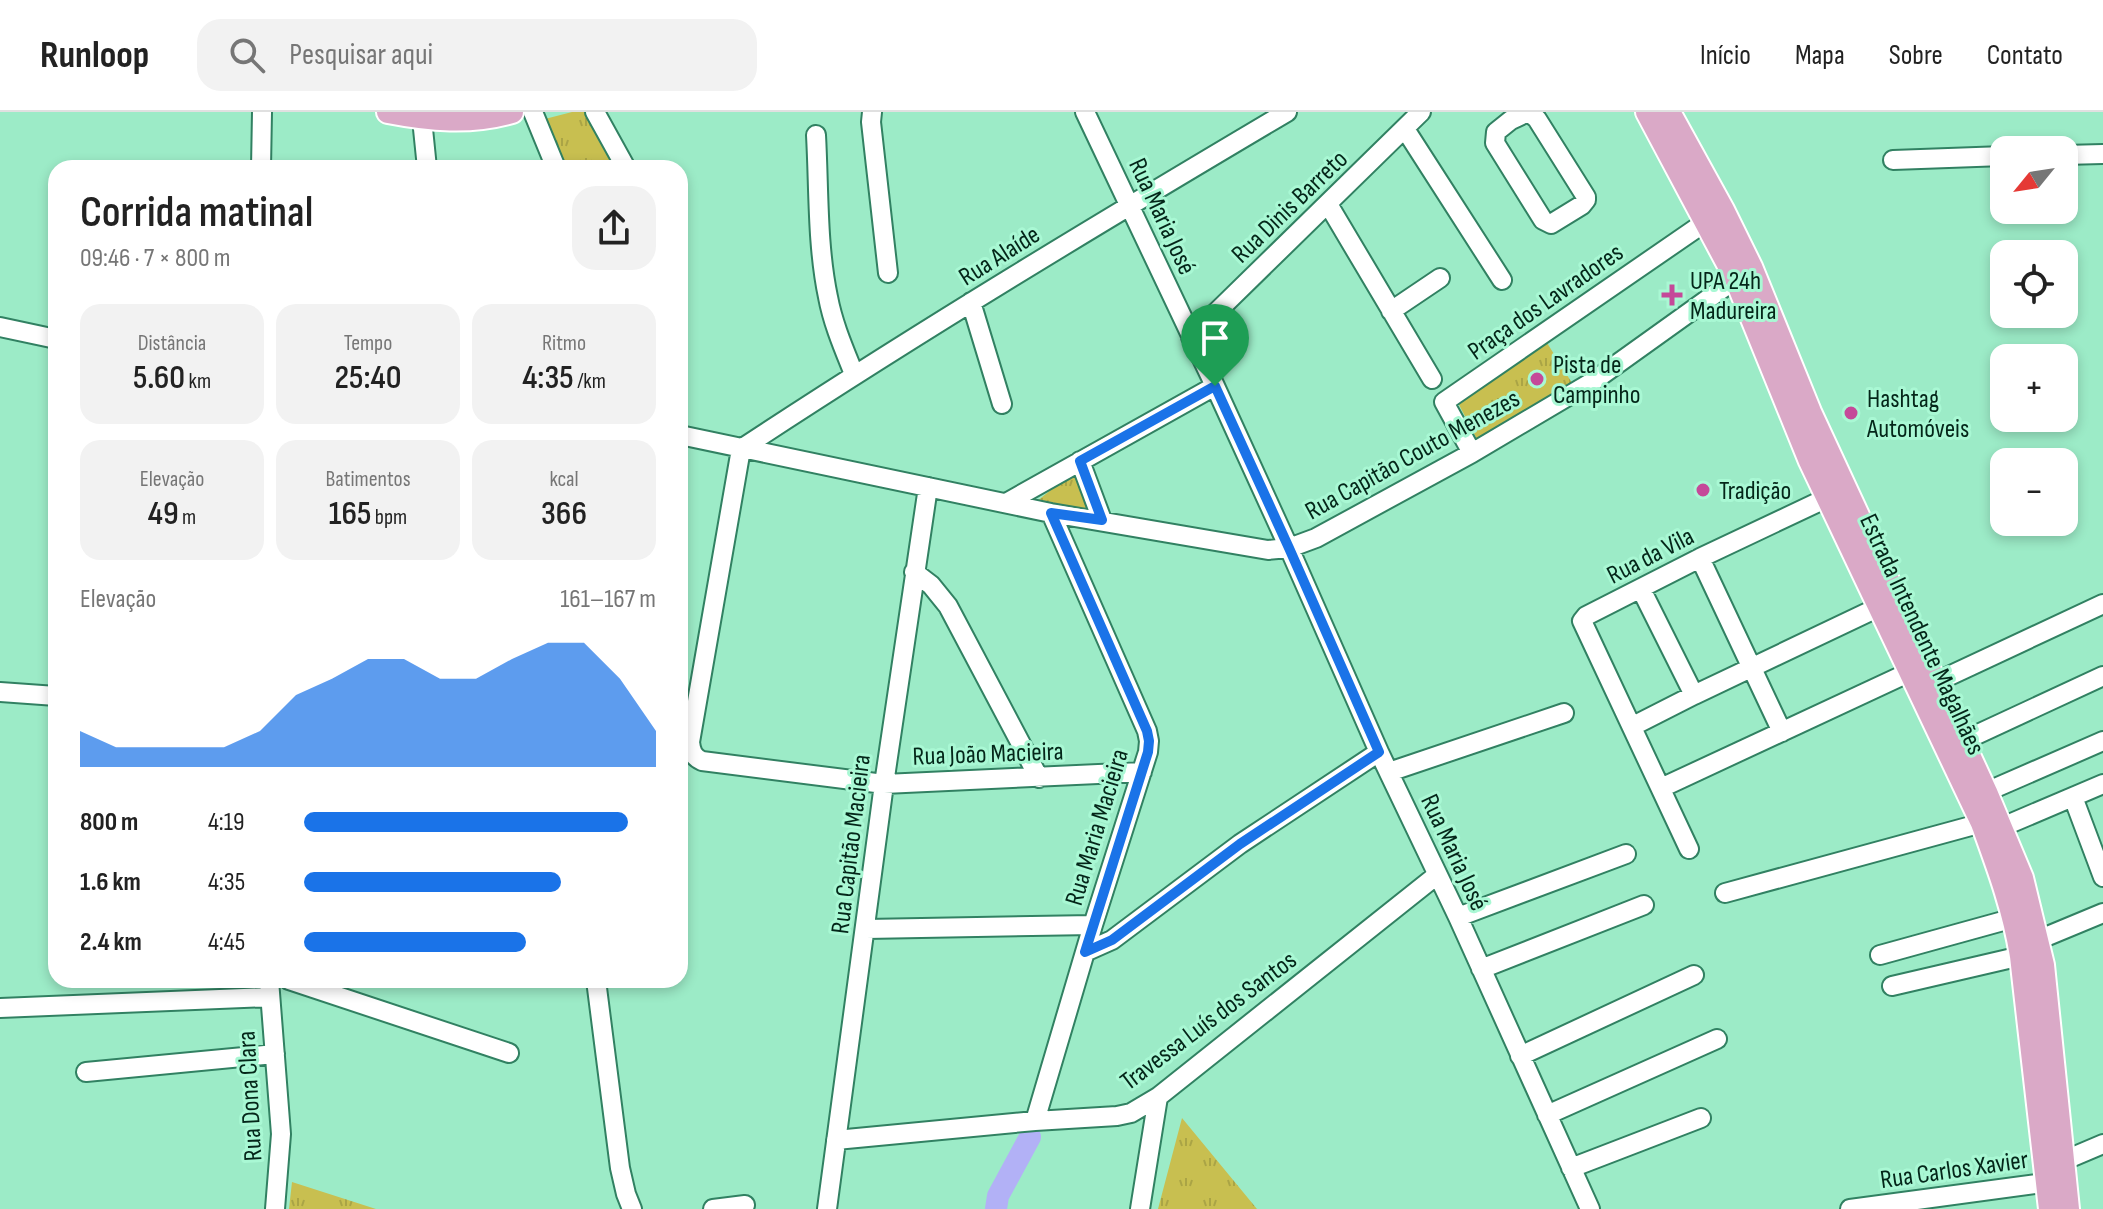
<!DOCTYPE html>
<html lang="pt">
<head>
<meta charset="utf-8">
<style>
	:root { --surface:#fff; --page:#f2f2f2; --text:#222; --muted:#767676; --line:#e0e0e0; --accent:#1a73e8 }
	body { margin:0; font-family:"Sofia Sans Condensed",sans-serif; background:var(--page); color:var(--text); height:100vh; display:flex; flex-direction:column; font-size:30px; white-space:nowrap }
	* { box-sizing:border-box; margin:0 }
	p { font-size:26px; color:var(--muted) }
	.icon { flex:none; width:44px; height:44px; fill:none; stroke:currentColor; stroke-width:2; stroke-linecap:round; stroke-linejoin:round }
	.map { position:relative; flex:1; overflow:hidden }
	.side { position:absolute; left:48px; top:48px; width:640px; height:828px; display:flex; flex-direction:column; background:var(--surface); border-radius:24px; box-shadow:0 4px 12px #0003 }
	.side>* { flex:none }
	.needle { width:52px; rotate:240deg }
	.fabs { position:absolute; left:1990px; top:24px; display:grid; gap:16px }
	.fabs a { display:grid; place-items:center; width:88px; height:88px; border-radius:16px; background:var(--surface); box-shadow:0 4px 12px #0003; font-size:40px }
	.pin { position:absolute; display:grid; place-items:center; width:68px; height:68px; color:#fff; margin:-82px -34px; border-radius:50% 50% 50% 0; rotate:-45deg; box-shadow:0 0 8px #0007 }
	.pin .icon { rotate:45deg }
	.round { display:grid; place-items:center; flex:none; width:84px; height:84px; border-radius:24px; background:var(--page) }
	.summary { display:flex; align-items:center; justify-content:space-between; height:136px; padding:0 32px }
	h1 { font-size:44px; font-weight:600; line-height:60px }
	.figures { display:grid; grid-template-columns:repeat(3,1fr); gap:12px; height:136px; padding:8px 32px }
	.figures div { display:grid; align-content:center; border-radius:20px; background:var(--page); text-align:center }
	.figures b { font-size:34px; font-weight:600 }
	.figures small { font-size:22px; font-weight:400 }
	.figures p { font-size:22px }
	.chart { height:224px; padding:16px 32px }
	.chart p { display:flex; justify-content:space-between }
	.chart svg { width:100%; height:144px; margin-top:8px; fill:var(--accent); opacity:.7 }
	ul { padding:0 32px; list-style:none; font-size:26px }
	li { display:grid; grid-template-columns:128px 96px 1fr; align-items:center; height:60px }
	li i { height:20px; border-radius:10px; background:var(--accent) }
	header { display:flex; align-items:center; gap:48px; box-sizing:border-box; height:112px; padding:0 40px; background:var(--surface); border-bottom:2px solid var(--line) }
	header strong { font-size:38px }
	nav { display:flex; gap:44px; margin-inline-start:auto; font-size:28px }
	.search { width:560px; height:72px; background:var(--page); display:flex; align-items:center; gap:20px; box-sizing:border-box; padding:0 28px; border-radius:24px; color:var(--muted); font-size:30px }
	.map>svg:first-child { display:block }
	.park { fill:url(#park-tufts) }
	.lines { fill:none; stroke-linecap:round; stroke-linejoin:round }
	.river { stroke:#b2b1f6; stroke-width:22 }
	.minor-casing { stroke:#318162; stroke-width:22 }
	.major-casing { stroke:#fff; stroke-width:26 }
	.minor { stroke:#fff; stroke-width:18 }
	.major { stroke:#daa9c7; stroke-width:22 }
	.route-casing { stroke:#fff; stroke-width:16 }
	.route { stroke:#1a73e8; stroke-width:10 }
	.poi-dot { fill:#c54999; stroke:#a9f8d4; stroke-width:3 }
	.labels { text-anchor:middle; stroke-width:6; stroke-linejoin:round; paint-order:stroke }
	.street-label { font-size:26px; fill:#042619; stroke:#a9f8d4 }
	.poi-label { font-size:26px; fill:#042619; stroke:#a9f8d4; text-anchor:start }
</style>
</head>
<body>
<header>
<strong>Runloop</strong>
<div class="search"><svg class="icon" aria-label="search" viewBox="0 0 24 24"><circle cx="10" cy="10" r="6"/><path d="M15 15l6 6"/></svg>Pesquisar aqui</div>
<nav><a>Início</a><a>Mapa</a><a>Sobre</a><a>Contato</a></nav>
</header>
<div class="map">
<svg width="2103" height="1097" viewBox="0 0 2103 1097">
	<defs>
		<pattern id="park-tufts" width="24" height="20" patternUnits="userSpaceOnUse" patternTransform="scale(2)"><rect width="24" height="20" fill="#c8bf50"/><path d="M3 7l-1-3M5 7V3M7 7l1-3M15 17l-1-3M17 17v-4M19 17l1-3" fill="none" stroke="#aaa445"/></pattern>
	</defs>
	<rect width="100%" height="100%" fill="#9cebc7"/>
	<path class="park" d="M572 0H587L613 56H560L541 8Z
		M1544 226 1572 271 1479 331 1456 287Z
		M1074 359 1091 402 1036 390Z
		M1182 1006 1257 1097H1158Z
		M292 1070 376 1097H289Z"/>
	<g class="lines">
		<path class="river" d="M996 1097 998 1084 1030 1025"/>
		<g class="minor-casing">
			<path id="minor" d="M533 0 556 56
				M595 0 626 56
				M872 0 871 10 888 161
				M1085 0 1215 274 1289 436 1379 640 1458 805 1590 1097
				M1526 1H1530L1537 7 1586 85V88L1582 93 1551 112 1543 108 1495 31 1496 20 1511 8Z
				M422 7 427 56
				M1405 17 1502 168
				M816 23C819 77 817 133 828 185 833 212 844 237 854 262
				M2064 43 2103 42
				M1893 48 2004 44
				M261 56 262 0
				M1328 92 1432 267
				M971 190 1002 292
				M1391 199 1440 166
				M0 215 56 227
				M1191 225 1421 0
				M680 323 1051 401 1268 438 1289 436 1316 426 1472 341 1592 270 1747 159
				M1472 341 1444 290 1717 102
				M1080 349 1102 408
				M1006 391 1215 274
				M1700 446 1782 620
				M914 460 931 473 948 494 1039 666
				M1641 477 1694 583
				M1934 571 2103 492
				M0 580 56 584
				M1633 614 1694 583 1879 495
				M1963 629 2103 564
				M1142 660 884 672 702 649C693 645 691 639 690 630L741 337C920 219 1103 109 1287 0
				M1389 660 1564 601
				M1661 676 1910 560
				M1986 680 2103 629
				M2073 685 2103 765
				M2002 715 2103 672
				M1689 737 1582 509 1586 504 1700 446 1827 386
				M1725 781 1982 711
				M1458 805 1626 742
				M866 817 1093 813
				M2038 828 2103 801
				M1085 840 1112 828 1240 732 1379 640
				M1880 843 2014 806
				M1481 857 1644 793
				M269 868 281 1022 275 1097
				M289 868 509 941
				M596 868 620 1056 626 1082 632 1097
				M1892 874 2021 844
				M0 896 270 885
				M1520 944 1694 863
				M86 960 275 942
				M1547 1003 1717 927
				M1035 1009 1093 813 1148 640 1149 629 1147 619 1051 401
				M836 1028 1035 1009 1117 1004 1131 1001 1158 985 1437 763
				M2063 1049 2103 1032
				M1571 1056 1701 1006
				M713 1097 745 1093
				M827 1097 884 672 928 375
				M1140 1097 1158 985
				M1850 1097 2058 1069"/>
		</g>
		<g class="major-casing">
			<path id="major" d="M388 0C429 8 471 12 512 0
				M1647 0 1736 167 1810 349 1982 711C1998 755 2014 798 2021 844L2050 1097
				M1669 0 1723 98 1751 155 1810 300 1986 680 2022 766 2043 853 2068 1097"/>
		</g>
		<use href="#minor" class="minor"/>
		<use href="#major" class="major"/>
	</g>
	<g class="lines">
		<g class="route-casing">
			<path id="route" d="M1215 274 1289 436 1379 640 1240 732 1112 828 1085 840 1148 640 1149 629 1147 619 1051 401 1102 408 1080 349Z"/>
		</g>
		<use href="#route" class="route"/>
	</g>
	<g class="poi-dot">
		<path d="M1668 171h8v8h8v8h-8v8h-8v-8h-8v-8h8z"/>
		<circle cx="1537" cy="267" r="8"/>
		<circle cx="1851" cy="301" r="8"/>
		<circle cx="1703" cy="378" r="8"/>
	</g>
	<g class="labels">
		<g class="street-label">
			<text transform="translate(1289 94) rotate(-44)" y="9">Rua Dinis Barreto</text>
			<text transform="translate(1163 104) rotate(65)" y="9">Rua Maria José</text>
			<text transform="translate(999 143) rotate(-32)" y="9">Rua Alaíde</text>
			<text transform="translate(1545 189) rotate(-35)" y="9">Praça dos Lavradores</text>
			<text transform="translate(1412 342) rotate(-29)" y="9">Rua Capitão Couto Menezes</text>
			<text transform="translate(1650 443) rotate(-27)" y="9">Rua da Vila</text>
			<text transform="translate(1923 522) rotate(65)" y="9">Estrada Intendente Magalhães</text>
			<text transform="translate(988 641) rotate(-2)" y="9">Rua João Macieira</text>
			<text transform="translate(1096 715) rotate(-73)" y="9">Rua Maria Macieira</text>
			<text transform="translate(850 732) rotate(-83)" y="9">Rua Capitão Macieira</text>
			<text transform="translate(1455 740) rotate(65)" y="9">Rua Maria José</text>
			<text transform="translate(1208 908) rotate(-37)" y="9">Travessa Luís dos Santos</text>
			<text transform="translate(249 984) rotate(-93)" y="9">Rua Dona Clara</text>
			<text transform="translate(1954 1057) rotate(-8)" y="9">Rua Carlos Xavier</text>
		</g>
		<g class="poi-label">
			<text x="1690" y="177">UPA 24h<tspan x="1690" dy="30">Madureira</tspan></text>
			<text x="1553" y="261">Pista de<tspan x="1553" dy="30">Campinho</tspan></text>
			<text x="1867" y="295">Hashtag<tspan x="1867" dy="30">Automóveis</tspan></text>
			<text x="1719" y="387">Tradição</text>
		</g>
	</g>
</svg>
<div class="fabs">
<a><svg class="needle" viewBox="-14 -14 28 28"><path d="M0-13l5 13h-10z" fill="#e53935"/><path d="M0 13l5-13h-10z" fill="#767676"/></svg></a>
<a><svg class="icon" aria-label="locate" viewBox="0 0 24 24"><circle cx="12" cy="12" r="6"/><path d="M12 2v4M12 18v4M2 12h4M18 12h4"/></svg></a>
<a>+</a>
<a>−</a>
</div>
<div class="pin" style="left:1215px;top:274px;background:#1e9e55"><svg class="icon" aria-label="arrive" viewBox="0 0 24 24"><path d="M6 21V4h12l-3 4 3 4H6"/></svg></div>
<section class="side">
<div class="summary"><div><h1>Corrida matinal</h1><p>09:46 · 7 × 800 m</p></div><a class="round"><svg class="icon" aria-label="share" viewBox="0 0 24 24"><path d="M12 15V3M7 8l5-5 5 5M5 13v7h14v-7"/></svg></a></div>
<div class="figures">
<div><p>Distância</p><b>5.60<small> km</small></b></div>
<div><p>Tempo</p><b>25:40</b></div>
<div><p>Ritmo</p><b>4:35<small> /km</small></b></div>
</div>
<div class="figures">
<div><p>Elevação</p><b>49<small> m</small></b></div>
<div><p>Batimentos</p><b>165<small> bpm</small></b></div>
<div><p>kcal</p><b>366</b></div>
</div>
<div class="chart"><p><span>Elevação</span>161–167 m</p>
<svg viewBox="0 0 160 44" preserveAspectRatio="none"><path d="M0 44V33L10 38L20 38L30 38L40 38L50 33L60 22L70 17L80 11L90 11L100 17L110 17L120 11L130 6L140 6L150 17L160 33V44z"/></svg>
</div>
<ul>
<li><b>800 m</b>4:19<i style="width:92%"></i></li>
<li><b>1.6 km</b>4:35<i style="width:73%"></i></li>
<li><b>2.4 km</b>4:45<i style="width:63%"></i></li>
</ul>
</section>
</div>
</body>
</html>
